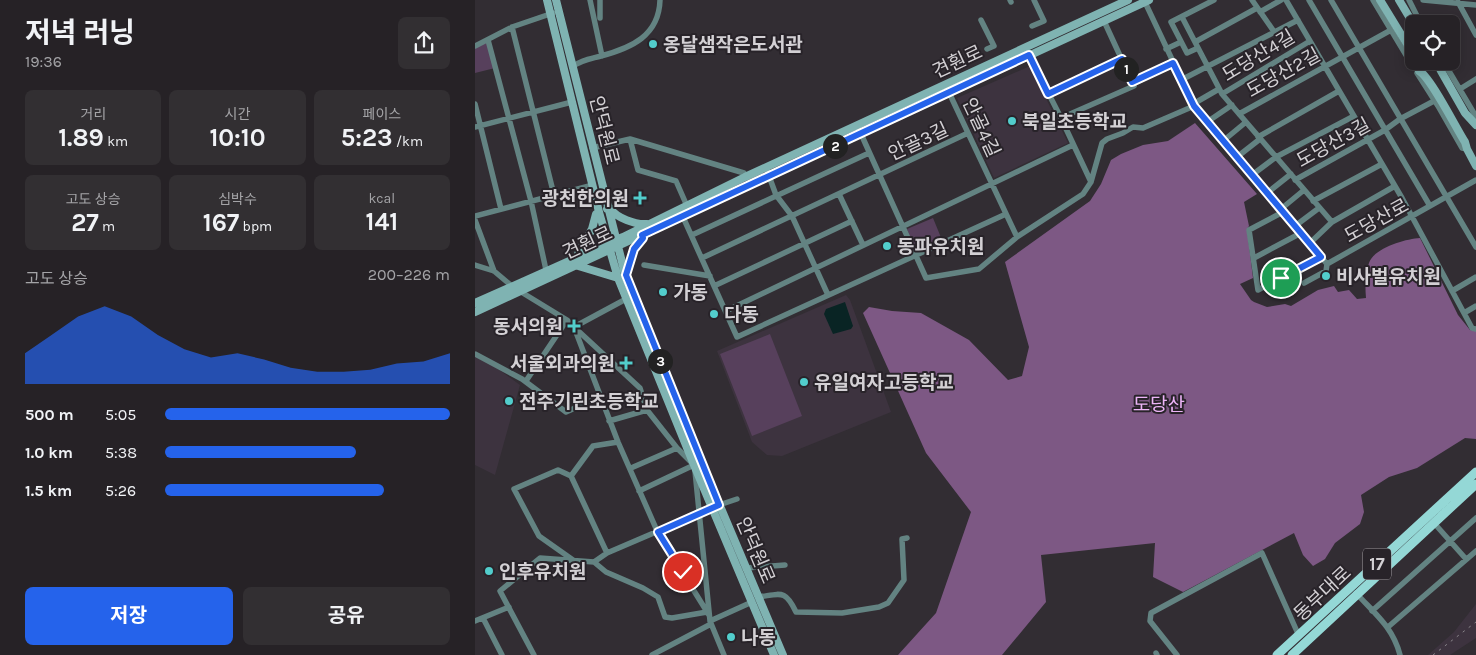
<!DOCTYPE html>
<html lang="ko">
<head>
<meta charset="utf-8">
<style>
	:root { --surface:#262226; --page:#322f32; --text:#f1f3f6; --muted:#a4a4a7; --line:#423f43; --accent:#2563eb }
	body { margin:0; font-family:Karla,"Noto Sans KR",sans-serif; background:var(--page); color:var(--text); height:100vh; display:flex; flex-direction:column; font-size:19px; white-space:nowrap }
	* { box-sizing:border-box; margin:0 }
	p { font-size:16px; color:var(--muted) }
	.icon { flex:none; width:28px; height:28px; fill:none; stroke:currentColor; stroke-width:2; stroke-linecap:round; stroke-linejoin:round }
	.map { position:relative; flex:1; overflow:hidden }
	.drawer { display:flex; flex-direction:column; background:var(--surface); width:475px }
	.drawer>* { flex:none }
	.controls { position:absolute; left:930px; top:15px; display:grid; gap:10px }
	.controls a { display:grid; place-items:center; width:55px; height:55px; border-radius:8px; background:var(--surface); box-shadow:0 2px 12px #0003,0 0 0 1px var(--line); font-size:25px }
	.pin { position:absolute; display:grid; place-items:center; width:42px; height:42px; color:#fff; margin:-21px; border:2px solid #fff; border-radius:50%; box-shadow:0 1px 5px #0007 }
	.km { position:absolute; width:25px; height:25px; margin:-12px; border-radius:50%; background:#222; color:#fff; font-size:14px; line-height:25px; text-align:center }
	.round { display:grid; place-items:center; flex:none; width:52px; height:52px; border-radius:8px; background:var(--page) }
	.summary { display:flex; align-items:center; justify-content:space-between; height:85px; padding:0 25px }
	h1 { font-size:28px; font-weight:700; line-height:38px }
	.figures { display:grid; grid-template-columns:repeat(3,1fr); gap:8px; height:85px; padding:5px 25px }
	.figures div { display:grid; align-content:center; border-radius:8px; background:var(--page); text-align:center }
	.figures b { font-size:25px; font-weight:700 }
	.figures small { font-size:14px; font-weight:400 }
	.figures p { font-size:14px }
	.chart { height:140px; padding:10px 25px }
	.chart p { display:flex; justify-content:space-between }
	.chart svg { width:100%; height:90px; margin-top:5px; fill:var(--accent); opacity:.7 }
	.primary-button { display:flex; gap:10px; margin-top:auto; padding:10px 25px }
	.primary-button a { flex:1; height:58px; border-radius:8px; background:var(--accent); color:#fff; font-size:20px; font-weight:700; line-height:58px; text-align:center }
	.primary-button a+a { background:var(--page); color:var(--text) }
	ul { padding:0 25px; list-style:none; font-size:16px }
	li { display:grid; grid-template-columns:80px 60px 1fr; align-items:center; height:38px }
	li i { height:12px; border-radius:6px; background:var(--accent) }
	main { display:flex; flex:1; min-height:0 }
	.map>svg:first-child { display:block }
	.built { fill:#3d333f }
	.green { fill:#57405c }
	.forest { fill:#7d5884 }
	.water { fill:#092424 }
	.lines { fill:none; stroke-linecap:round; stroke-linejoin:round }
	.street { stroke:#638382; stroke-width:5.5 }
	.secondary { stroke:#7fb3b2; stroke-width:8 }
	.primary { stroke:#94d8d6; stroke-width:9 }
	.rail { stroke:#89858a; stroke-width:1; stroke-dasharray:2.5 5; stroke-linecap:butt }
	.route-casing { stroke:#fff; stroke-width:10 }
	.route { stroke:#2563eb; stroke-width:6 }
	.poi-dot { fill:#52cdcc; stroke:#282329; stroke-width:2 }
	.labels { text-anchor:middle; stroke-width:4; stroke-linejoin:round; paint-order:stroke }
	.shield { fill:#282329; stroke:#a09ca1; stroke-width:1 }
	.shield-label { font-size:18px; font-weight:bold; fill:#d3d0d4 }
	.poi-label { font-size:19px; font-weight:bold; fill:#d3d0d4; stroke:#282329; text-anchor:start }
	.street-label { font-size:19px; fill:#d3d0d4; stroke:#282329 }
	.park-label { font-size:19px; fill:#ecb4f7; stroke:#282329 }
</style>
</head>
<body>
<main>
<section class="drawer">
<div class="summary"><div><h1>저녁 러닝</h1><p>19:36</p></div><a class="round"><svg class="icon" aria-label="share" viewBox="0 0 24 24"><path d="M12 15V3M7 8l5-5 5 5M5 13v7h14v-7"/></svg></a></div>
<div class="figures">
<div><p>거리</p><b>1.89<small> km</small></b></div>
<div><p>시간</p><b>10:10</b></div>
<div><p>페이스</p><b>5:23<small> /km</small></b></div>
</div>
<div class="figures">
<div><p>고도 상승</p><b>27<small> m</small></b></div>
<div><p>심박수</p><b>167<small> bpm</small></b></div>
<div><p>kcal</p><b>141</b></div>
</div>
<div class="chart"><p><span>고도 상승</span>200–226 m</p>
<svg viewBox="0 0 160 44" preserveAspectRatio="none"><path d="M0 44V29L10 20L20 11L30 6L40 11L50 20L60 27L70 31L80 29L90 32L100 36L110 38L120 38L130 37L140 34L150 33L160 29V44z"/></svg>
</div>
<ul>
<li><b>500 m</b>5:05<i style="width:100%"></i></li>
<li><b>1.0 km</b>5:38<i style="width:67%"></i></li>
<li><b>1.5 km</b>5:26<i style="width:77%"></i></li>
</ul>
<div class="primary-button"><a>저장</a><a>공유</a></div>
</section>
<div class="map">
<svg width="1001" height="655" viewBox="0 0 1001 655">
	<rect width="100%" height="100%" fill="#322d33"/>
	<path class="built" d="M555 66 593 143 519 178 482 98Z
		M371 295 375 300 416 412 307 456 292 455 277 442 242 351Z
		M0 352 45 385 20 475 0 465Z
		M1001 604V638L975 655H953L979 632Z"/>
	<path class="green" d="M13 40 20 68 0 73V46Z
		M458 218 467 240 440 250 432 229Z
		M295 334 327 416 277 436 245 354Z"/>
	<path class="forest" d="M720 123 782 194 769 202 774 226 772 229 778 278 765 284 776 300 779 302 792 307 810 304 816 306 843 290 859 286 863 292 874 290 882 299 891 298C890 286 890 274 894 263 899 248 930 239 945 238L983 315 995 330 1001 331V439L990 438 942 468 914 477 886 495 889 512 885 524 860 543 850 559 838 566 828 555 819 533 708 592 678 577 680 543 566 555 571 602 527 655H423L461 613 496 512 451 453 388 313 394 307 417 311 446 313 494 340 533 380 547 376 554 347 530 262 615 201 626 184 636 160 646 154 668 145 693 141Z"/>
	<path class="water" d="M370 302 378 326 376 329 358 334 349 314 351 309Z"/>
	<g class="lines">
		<path class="street" d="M115 0 127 56
			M125 0V18
			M535 0 536 2
			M669 0 719 106 852 264
			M777 0 800 33
			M811 0 927 198 997 328 1001 329
			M834 0 955 206
			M856 0 1001 247
			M898 0 934 60 938 61
			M934 0 946 24
			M948 0 1001 5
			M983 2 1001 35
			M785 12 806 0
			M707 17 747 94 857 222
			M506 20 519 46 512 49
			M557 26 569 21 559 0
			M37 27 79 195
			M13 40 56 201 71 270
			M720 42 782 8
			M0 46 37 27 78 13
			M723 48 712 53 696 22 739 0
			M691 49 706 42
			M554 55 586 118 616 182
			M968 61 1000 115 998 121
			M97 67C106 60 115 59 126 56 156 48 184 36 185 0
			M944 71 942 73 963 106 987 148 992 149
			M706 80 823 20
			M657 82 698 63
			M470 84 542 237
			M985 89 1001 79
			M573 94 647 59
			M747 94 835 41
			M0 104 26 209
			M718 104 744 89
			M764 114 916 30
			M586 118 659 86 629 21
			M732 122 757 105
			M382 125 451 278 504 269 542 237 608 194 616 182 627 143 632 139 648 133 658 127 668 128 719 106
			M0 127 97 102
			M783 137 864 91
			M155 139 163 170 201 181 212 206
			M748 141 771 122
			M117 148 155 139 269 173 270 177
			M762 157 785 139
			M291 168 301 195 317 216 353 295
			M777 175 801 157 879 116
			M820 180 910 130 925 119 959 101
			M792 193 816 174
			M364 194 388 245
			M838 201 907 164
			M806 209 829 190
			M808 212 774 230 783 290 846 257
			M0 216 118 185
			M208 217 262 337 531 214
			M0 220 19 271
			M820 226 844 208
			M217 235 394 153
			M835 243 857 222 920 186
			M227 258 493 133
			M779 258 826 233
			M852 264 1001 180
			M0 265 19 271 38 287 92 320 99 327 165 388 172 410 202 448 217 463
			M169 265 235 276
			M829 283 851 271 852 264
			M239 286 377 221
			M977 291 1001 277
			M151 299 99 327 143 442 183 533 234 615
			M251 311 598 145
			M989 313 1001 306
			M0 354 47 379 91 412 125 397
			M51 381 92 320
			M134 421 172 410
			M156 468 202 448
			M220 471 235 621 249 655
			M96 476 118 446 143 442
			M164 491 219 465
			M959 523 991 559
			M98 560 64 536 39 489 83 470 96 476 132 553
			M119 562 132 553 244 505 262 499
			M271 568 310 565
			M881 593C899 613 918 627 925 655
			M283 597C306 594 310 589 321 612L367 613 404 607 413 603 429 580 427 539 432 538
			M897 611 1001 518
			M8 618 27 655
			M0 621 34 607
			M235 621 277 602
			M913 627 1001 551
			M681 653 682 655
			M59 655 25 591 65 558 119 562 131 572 168 588 183 597 190 617 197 618 232 612
			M177 655 236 624
			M702 655 675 621 676 613 787 553 824 636"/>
		<path class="secondary" d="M72 0 124 212 143 278 219 465 299 655
			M81 0 149 270 226 461 308 655
			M905 0 932 44 944 71C955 76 981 128 990 142L992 149 1001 166
			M924 0 939 25
			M961 61 966 71 990 113 1001 125
			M132 209 135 208C141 218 161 225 172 224
			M103 258V254L117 229 121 214 124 212
			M100 265 143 278
			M151 275 159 249 168 238 167 235
			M0 303 148 237 270 177 653 0
			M0 312 674 0"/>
		<path class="primary" d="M802 655 1001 472
			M817 655 1001 484"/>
		<path class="rail" d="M958 655 1001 622"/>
	</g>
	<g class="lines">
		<g class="route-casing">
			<path id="route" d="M208 572 183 532 244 505 151 275 159 249 168 238 167 235 554 55 573 94 647 59 657 82 698 63 719 106 846 257 806 278"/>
		</g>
		<use href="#route" class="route"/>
	</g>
	<g class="poi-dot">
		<circle cx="178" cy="44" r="5"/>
		<circle cx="537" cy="121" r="5"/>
		<path d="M162.5 190.5h5v5h5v5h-5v5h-5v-5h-5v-5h5z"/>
		<circle cx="412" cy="246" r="5"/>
		<circle cx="851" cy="276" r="5"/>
		<circle cx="188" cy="292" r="5"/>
		<circle cx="239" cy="314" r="5"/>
		<path d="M96.5 318.5h5v5h5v5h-5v5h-5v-5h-5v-5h5z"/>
		<path d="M148.5 355.5h5v5h5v5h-5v5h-5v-5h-5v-5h5z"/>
		<circle cx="329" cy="382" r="5"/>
		<circle cx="34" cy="401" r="5"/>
		<circle cx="14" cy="571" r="5"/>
		<circle cx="256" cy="637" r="5"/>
	</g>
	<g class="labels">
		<rect class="shield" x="888" y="548.5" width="28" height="31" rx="4"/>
		<g class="shield-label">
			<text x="902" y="570">17</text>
		</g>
		<g class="poi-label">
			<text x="188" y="51">옹달샘작은도서관</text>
			<text x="547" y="128">북일초등학교</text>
			<text x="154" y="205" text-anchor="end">광천한의원</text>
			<text x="422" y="253">동파유치원</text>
			<text x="861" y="283">비사벌유치원</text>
			<text x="198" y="299">가동</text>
			<text x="249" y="321">다동</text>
			<text x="88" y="333" text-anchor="end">동서의원</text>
			<text x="140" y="370" text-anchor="end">서울외과의원</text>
			<text x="339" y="389">유일여자고등학교</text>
			<text x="44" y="408">전주기린초등학교</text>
			<text x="24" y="578">인후유치원</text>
			<text x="266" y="644">나동</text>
		</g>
		<g class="street-label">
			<text transform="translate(783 55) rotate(-31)" y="7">도당산4길</text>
			<text transform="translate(482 61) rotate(-25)" y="7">견훤로</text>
			<text transform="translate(808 72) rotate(-29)" y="7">도당산2길</text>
			<text transform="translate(507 127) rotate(65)" y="7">안골4길</text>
			<text transform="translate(130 130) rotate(76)" y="7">안덕원로</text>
			<text transform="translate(443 141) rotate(-25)" y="7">안골3길</text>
			<text transform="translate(858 142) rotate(-29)" y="7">도당산3길</text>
			<text transform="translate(901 220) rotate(-29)" y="7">도당산로</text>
			<text transform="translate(112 242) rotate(-25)" y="7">견훤로</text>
			<text transform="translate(281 550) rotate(67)" y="7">안덕원로</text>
			<text transform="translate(847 593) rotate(-43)" y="7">동부대로</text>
		</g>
		<g class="park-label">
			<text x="684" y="411">도당산</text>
		</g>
	</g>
</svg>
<div class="controls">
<a><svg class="icon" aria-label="locate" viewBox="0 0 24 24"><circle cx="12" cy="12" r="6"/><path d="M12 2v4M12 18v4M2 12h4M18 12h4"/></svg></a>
</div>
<div class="pin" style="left:806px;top:278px;background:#1e9e55"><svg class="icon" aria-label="arrive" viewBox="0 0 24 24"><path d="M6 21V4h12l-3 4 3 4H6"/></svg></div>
<div class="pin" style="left:208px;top:572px;background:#d93025"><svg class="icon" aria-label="check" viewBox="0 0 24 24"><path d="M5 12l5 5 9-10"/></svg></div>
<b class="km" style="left:651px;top:69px">1</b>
<b class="km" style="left:360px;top:146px">2</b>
<b class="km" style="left:185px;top:361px">3</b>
</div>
</main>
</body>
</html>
